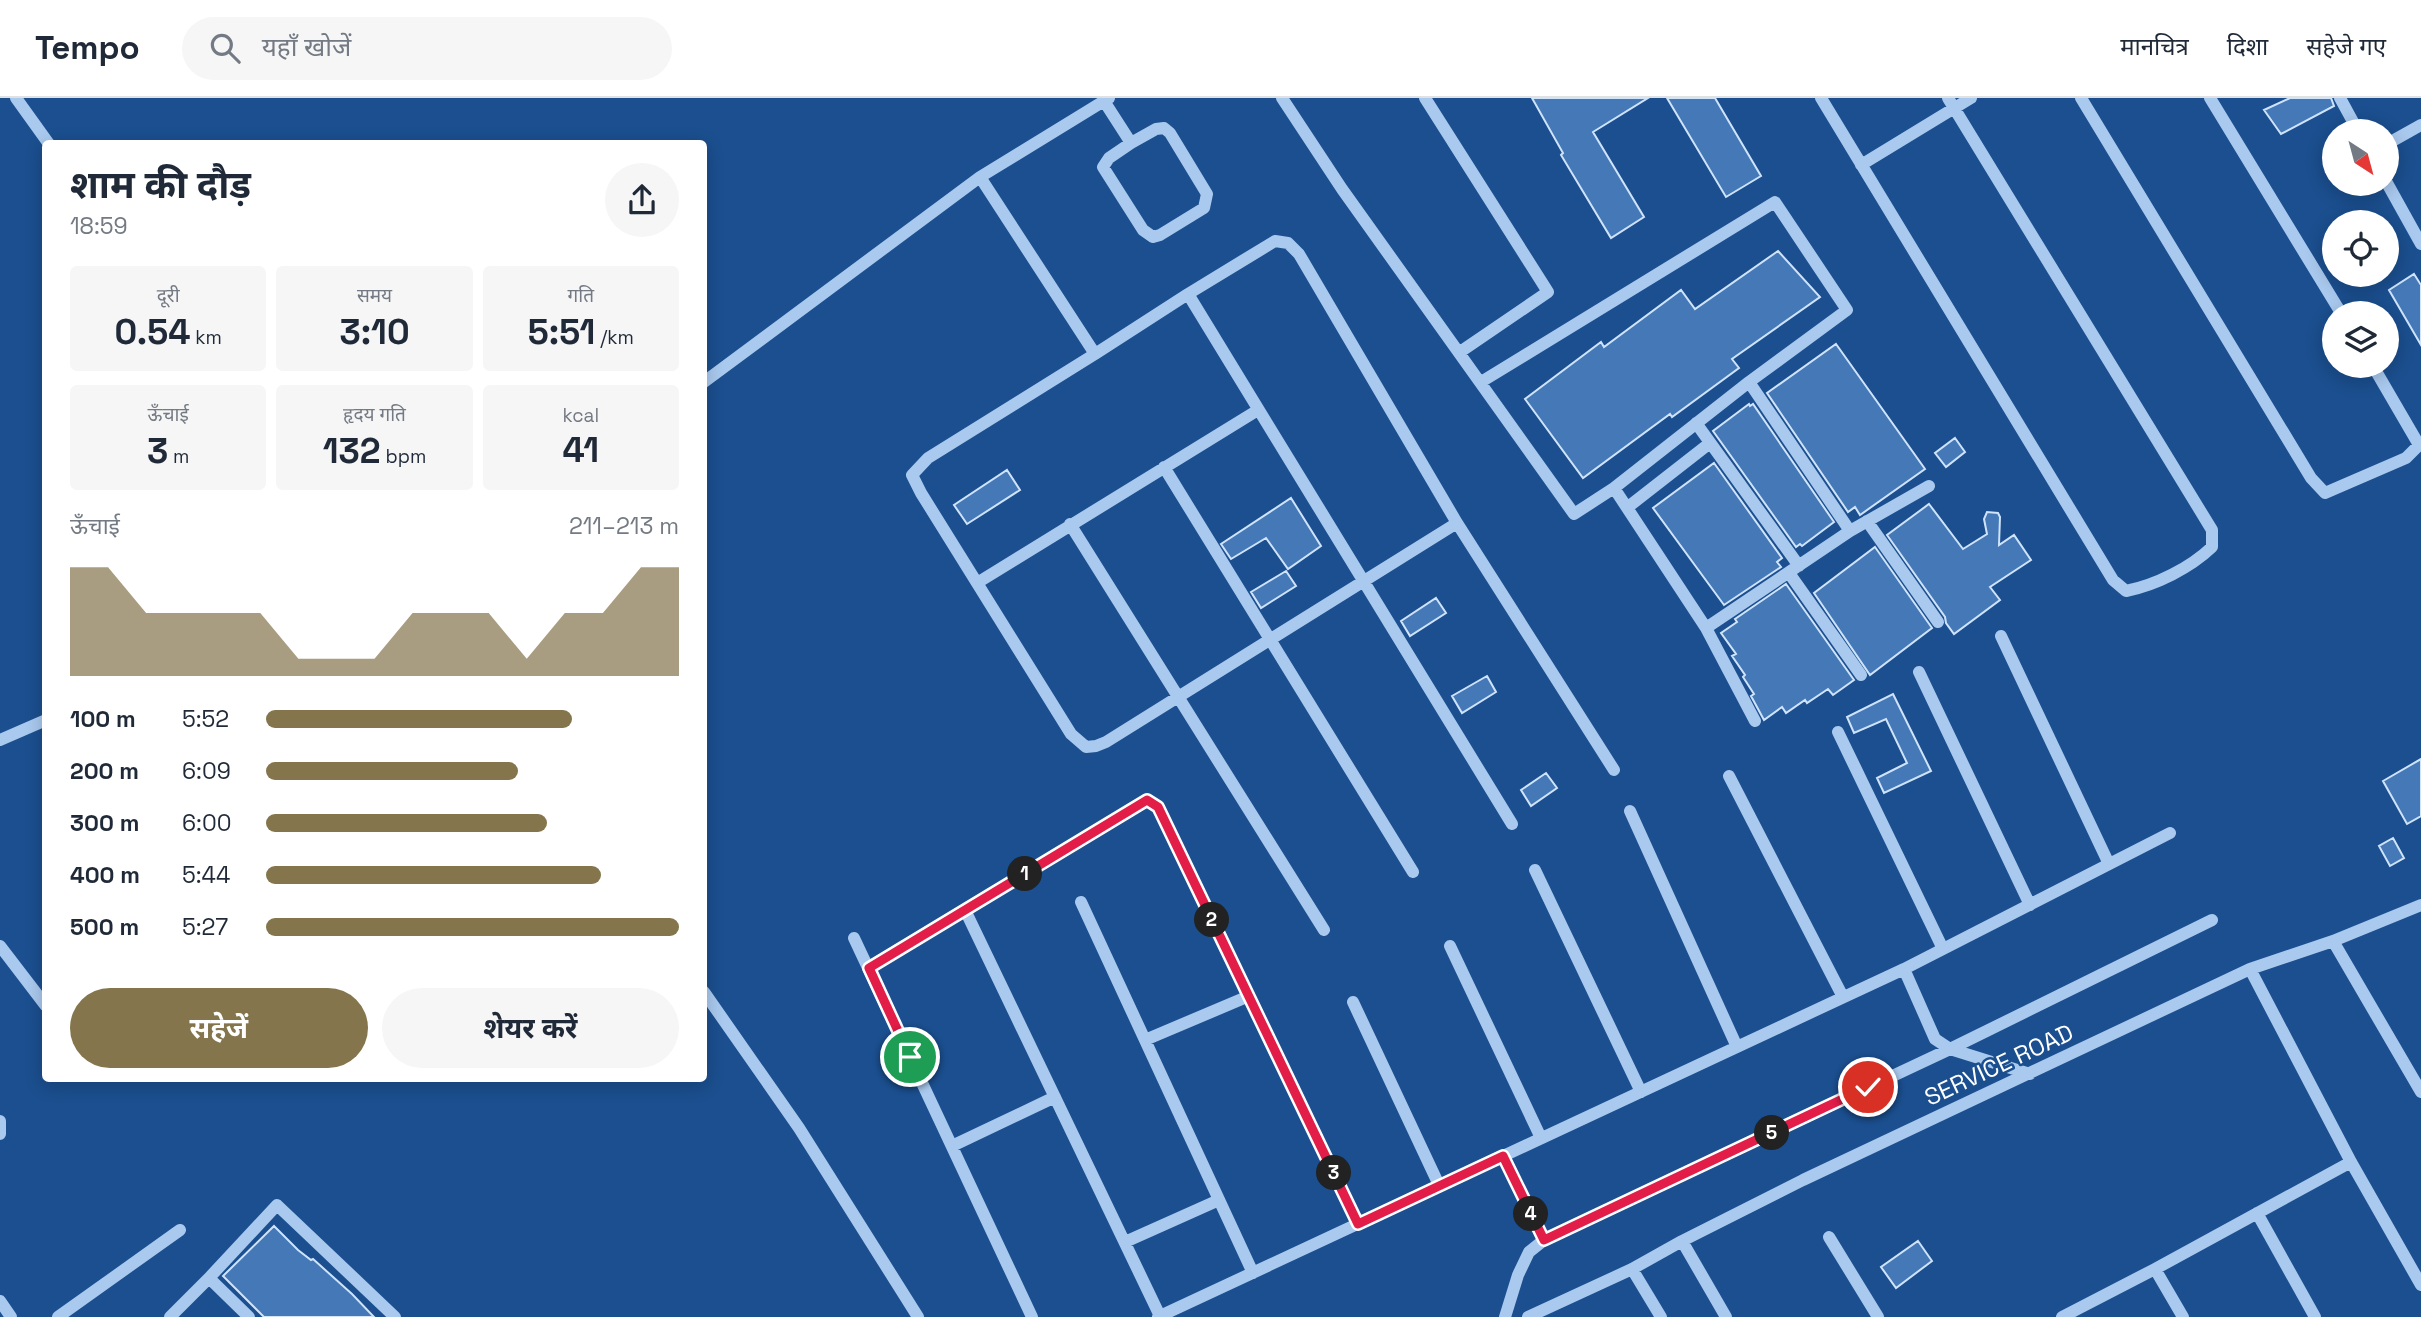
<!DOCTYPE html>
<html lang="hi">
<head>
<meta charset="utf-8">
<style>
	:root { --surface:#fff; --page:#f6f6f7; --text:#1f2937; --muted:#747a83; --line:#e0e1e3; --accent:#84754c }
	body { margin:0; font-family:"Space Grotesk","Noto Sans Devanagari",sans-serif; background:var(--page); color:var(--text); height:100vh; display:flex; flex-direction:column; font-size:26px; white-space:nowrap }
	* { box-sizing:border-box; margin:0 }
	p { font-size:23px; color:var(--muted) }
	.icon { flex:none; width:38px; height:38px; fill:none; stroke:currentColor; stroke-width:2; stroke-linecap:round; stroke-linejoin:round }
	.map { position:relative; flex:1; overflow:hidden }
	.panel { position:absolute; left:42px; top:42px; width:665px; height:942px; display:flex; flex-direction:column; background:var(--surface); border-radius:7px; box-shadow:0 4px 18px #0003 }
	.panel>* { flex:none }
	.needle { width:46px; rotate:144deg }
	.buttons { position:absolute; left:2322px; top:21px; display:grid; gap:14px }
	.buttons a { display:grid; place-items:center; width:77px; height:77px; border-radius:50%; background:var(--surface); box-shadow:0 4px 18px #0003; font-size:35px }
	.pin { position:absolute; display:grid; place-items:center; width:60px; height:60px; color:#fff; margin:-30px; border:4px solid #fff; border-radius:50%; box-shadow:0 2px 7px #0007 }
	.km { position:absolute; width:35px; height:35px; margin:-18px; border-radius:50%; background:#222; color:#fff; font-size:19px; line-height:35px; text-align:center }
	.round { display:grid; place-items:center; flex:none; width:74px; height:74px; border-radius:37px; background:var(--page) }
	.summary { display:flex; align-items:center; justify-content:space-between; height:119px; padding:0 28px }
	h1 { font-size:38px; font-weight:700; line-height:52px }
	.figures { display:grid; grid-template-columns:repeat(3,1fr); gap:10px; height:119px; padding:7px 28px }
	.figures div { display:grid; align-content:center; border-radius:7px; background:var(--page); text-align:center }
	.figures b { font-size:35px; font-weight:700 }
	.figures small { font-size:19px; font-weight:400 }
	.figures p { font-size:19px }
	.chart { height:196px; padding:14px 28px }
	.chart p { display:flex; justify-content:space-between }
	.chart svg { width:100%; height:126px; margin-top:7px; fill:var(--accent); opacity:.7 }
	.button { display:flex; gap:14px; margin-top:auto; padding:14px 28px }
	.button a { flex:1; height:80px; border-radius:42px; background:var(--accent); color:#fff; font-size:28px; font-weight:700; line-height:80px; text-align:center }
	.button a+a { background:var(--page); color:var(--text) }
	ul { padding:0 28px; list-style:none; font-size:23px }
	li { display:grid; grid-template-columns:112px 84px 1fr; align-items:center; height:52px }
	li i { height:18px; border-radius:9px; background:var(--accent) }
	header { display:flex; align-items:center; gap:42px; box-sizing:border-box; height:98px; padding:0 35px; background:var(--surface); border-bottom:2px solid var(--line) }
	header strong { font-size:33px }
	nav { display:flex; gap:38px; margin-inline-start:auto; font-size:24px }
	.search { width:490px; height:63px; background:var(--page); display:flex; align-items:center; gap:18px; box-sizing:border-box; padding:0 24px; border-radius:38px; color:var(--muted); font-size:26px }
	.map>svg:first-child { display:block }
	.building { fill:#4478b7; stroke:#cfe3fa; stroke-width:2 }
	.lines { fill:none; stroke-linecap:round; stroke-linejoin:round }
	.minor { stroke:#a9c9ee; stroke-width:12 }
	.route-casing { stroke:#fff; stroke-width:14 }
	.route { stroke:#e11d48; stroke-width:9 }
	.labels { text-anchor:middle; stroke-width:5; stroke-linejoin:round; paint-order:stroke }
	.street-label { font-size:24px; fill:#fff; stroke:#1b4f8f }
</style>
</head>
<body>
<header>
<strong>Tempo</strong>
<div class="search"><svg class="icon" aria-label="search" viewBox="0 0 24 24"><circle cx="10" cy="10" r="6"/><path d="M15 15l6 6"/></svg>यहाँ खोजें</div>
<nav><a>मानचित्र</a><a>दिशा</a><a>सहेजे गए</a></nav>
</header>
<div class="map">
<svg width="2421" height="1219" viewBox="0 0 2421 1219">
	<rect width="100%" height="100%" fill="#1b4f8f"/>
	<path class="building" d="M1532 0H1648L1593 34 1644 119 1611 140 1561 57 1563 55Z
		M1667 0H1715L1761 78 1726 99Z
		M2290 0H2331L2334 8 2281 36 2264 12Z
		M1778 153 1820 199 1732 261 1739 270 1672 319 1670 316 1583 380 1525 301 1601 244 1604 249 1681 192 1695 211Z
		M2414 176 2421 187V247L2389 192Z
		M1836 246 1925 371 1860 417 1855 409 1848 414 1767 295Z
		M1749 306 1750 308 1753 306 1834 424 1802 448 1800 446 1796 449 1713 333Z
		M1955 340 1965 354 1946 369 1935 355Z
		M1714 365 1782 460 1777 464 1781 469 1724 507 1653 410Z
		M1007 372 1020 392 967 426 954 407Z
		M1291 400 1321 448 1288 471 1266 440 1231 461 1221 446Z
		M1929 406 1963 451 1987 436 1984 421 1987 414 1998 415 2000 419 1999 447 2014 437 2031 462 1990 489 2000 502 1954 536 1946 525 1945 519 1887 437Z
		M1875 449 1932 530 1870 577 1814 495Z
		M1286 473 1296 488 1261 510 1251 494Z
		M1786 486 1854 582 1833 597 1828 591 1807 605 1805 602 1786 615 1782 609 1764 622 1751 598 1754 596 1743 579 1745 577 1732 558 1736 556 1721 535 1737 524 1735 521Z
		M1436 500 1446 515 1410 538 1401 523Z
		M1487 578 1496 594 1462 615 1452 598Z
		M1893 596 1931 673 1884 695 1877 680 1907 665 1886 621 1854 635 1847 619Z
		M2421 661V718L2407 726 2383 683Z
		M1546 675 1557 690 1531 708 1521 692Z
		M2393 740 2404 760 2390 768 2379 748Z
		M274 1128 298 1152 311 1162 313 1161 352 1196 374 1219H264L223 1178Z
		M1918 1143 1932 1163 1896 1190 1881 1169Z"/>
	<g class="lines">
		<path class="minor" d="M16 0 49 46
			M1282 0 1342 91 1574 416 1614 390 1706 530 1850 433 1929 388
			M1425 0 1548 194 1460 254
			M1821 0 2113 482 2126 493C2156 487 2190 470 2212 449V432L1948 0
			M2081 0 2311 380 2325 395 2406 360 2419 347 2373 268
			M2210 0 2341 215
			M2340 0 2358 33
			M1104 3 1131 45 1156 31 1164 30 1170 35 1207 96 1204 110 1160 137 1153 139 1143 132 1103 69 1109 60 1131 45
			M2387 46 2421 27
			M1861 67 1971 0
			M980 79 1095 256 1188 196 1512 726
			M2387 85 2421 146
			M1188 196 1275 143 1288 145 1299 156 1457 425 1614 672
			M1095 256 928 360 912 377 921 395 1071 636 1086 649 1096 648 1106 644 1457 425
			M704 284 980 79 1109 0
			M1481 284 1775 104 1847 212 1749 284
			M1696 325 1799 468
			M1164 369 1413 774
			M1614 390 1749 284 1850 433
			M1628 409 1710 345
			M1867 423 1938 524
			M1070 426 1324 832
			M1789 475 1861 577
			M977 485 1258 312
			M1706 530 1755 623
			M2001 538 2109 766
			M1919 574 2030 807
			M1838 634 1943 851
			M0 642 46 622
			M1729 678 1843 899
			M1630 713 1737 949
			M1535 772 1641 994
			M1081 804 1253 1175
			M965 812 1160 1218
			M854 840 1032 1219
			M2333 843 2421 994
			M0 848 46 908
			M1450 848 1541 1040
			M868 870 1147 702 1158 709 1358 1126
			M1904 871 1935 941 1950 951 2030 976
			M2250 871 2351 1064 2421 1187
			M704 894 799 1030 918 1219
			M1353 904 1439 1087
			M1145 942 1249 898
			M0 1023V1036
			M952 1048 1055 999
			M1503 1058 1544 1142
			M2257 1115 2315 1219
			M1829 1139 1878 1219
			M1682 1143 1726 1219
			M1125 1144 1219 1102
			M1632 1171 1661 1219
			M2155 1171 2351 1064
			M209 1180 277 1107 395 1219
			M0 1203 11 1219
			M58 1219 180 1132
			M170 1219 209 1180 249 1219
			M1158 1219 1904 871 2170 735
			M1505 1219 1518 1177 1529 1154 1544 1142 1950 951 2212 822
			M1528 1219 1632 1171 1682 1143 1803 1082 2250 871 2333 843 2421 807
			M2062 1219 2155 1171 2183 1219"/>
	</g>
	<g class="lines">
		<g class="route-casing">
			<path id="route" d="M910 959 869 870 1147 702 1158 709 1358 1126 1503 1058 1544 1142 1868 989"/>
		</g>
		<use href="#route" class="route"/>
	</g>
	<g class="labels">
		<g class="street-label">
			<text transform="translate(1999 967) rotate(-25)" y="8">SERVICE ROAD</text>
		</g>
	</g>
</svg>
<div class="buttons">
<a><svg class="needle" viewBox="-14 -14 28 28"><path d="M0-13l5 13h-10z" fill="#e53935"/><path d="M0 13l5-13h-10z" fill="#747a83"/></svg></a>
<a><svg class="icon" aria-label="locate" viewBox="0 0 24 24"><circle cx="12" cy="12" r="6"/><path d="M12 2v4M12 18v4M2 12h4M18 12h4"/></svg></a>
<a><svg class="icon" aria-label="layers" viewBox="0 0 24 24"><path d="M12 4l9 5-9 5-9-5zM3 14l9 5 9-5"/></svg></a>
</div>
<div class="pin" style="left:910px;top:959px;background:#1e9e55"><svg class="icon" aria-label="arrive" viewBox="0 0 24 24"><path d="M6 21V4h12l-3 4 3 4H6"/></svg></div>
<div class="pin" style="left:1868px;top:989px;background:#d93025"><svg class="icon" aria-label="check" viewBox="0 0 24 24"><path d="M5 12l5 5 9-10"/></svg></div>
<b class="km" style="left:1025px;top:776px">1</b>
<b class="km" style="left:1212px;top:822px">2</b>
<b class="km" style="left:1334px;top:1075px">3</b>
<b class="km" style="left:1531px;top:1116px">4</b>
<b class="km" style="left:1772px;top:1035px">5</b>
<section class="panel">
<div class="summary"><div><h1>शाम की दौड़</h1><p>18:59</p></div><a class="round"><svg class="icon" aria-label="share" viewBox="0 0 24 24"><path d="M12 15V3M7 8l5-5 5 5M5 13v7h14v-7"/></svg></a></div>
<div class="figures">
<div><p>दूरी</p><b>0.54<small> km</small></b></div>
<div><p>समय</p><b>3:10</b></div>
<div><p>गति</p><b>5:51<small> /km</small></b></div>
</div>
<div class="figures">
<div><p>ऊँचाई</p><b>3<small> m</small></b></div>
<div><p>हृदय गति</p><b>132<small> bpm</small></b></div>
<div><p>kcal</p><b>41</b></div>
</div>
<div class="chart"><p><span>ऊँचाई</span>211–213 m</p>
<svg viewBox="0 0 160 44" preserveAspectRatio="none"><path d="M0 44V6L10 6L20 22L30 22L40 22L50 22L60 38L70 38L80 38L90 22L100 22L110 22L120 38L130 22L140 22L150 6L160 6V44z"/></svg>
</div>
<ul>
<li><b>100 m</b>5:52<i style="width:74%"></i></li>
<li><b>200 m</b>6:09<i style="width:61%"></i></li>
<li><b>300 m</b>6:00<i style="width:68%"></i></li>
<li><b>400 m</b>5:44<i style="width:81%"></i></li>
<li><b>500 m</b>5:27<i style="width:100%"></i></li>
</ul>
<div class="button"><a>सहेजें</a><a>शेयर करें</a></div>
</section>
</div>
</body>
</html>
